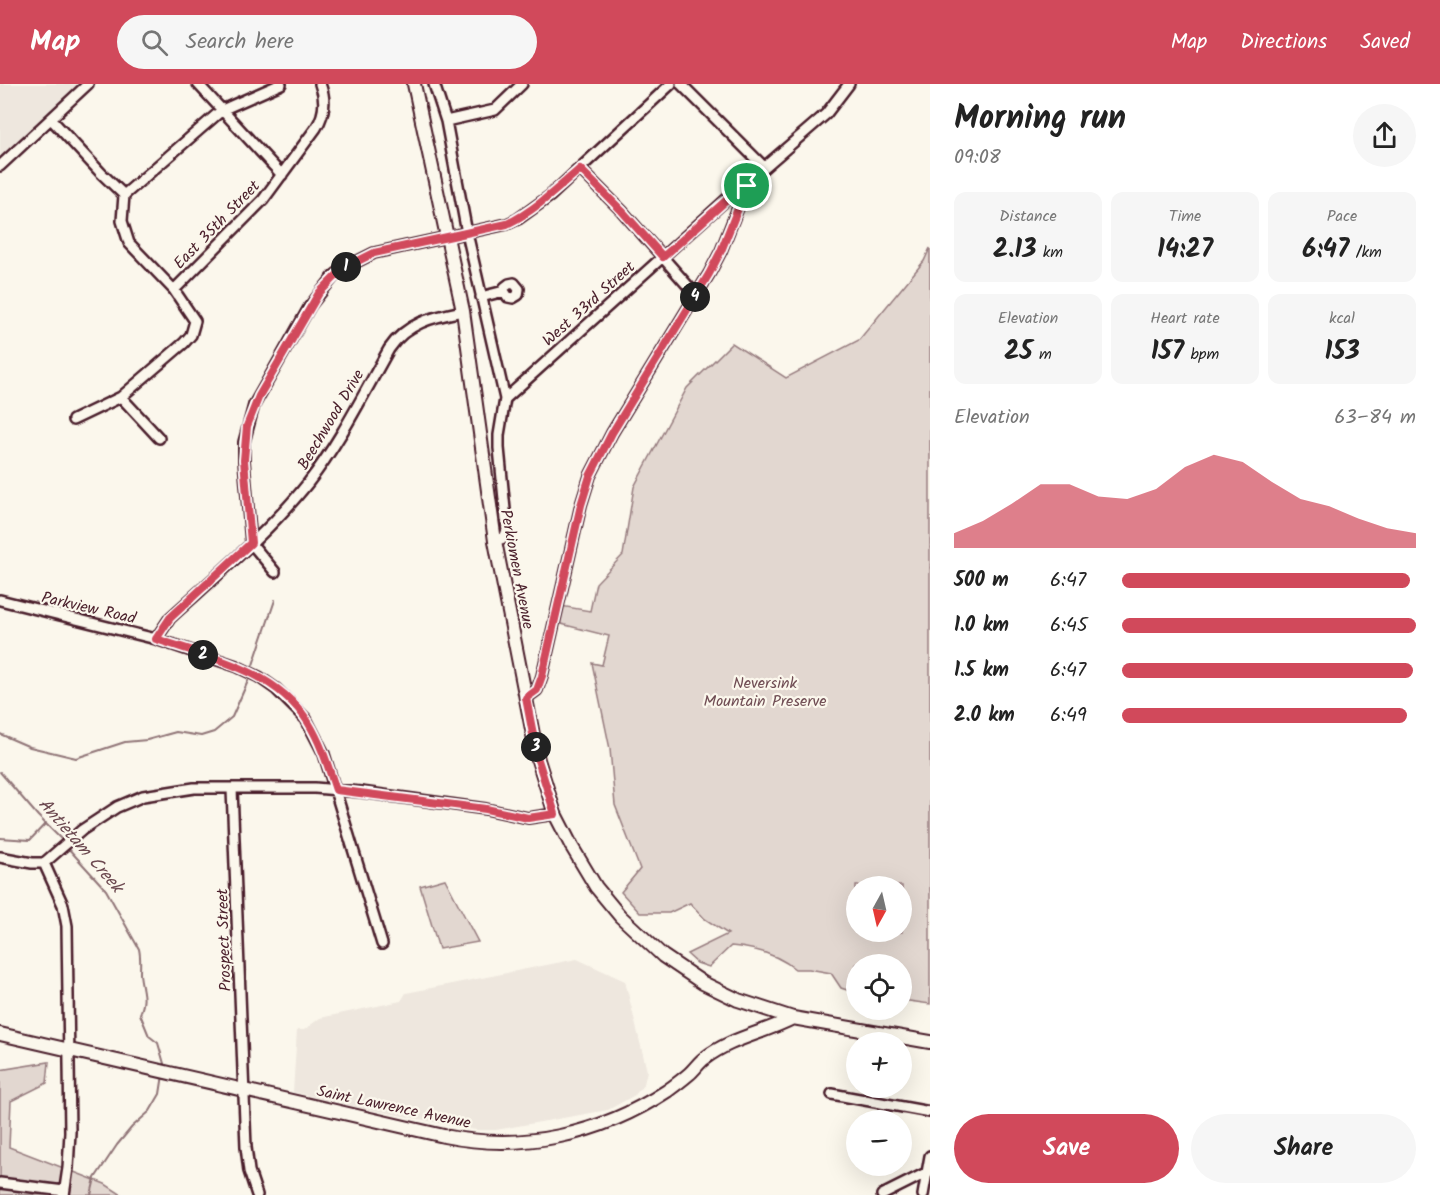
<!DOCTYPE html>
<html lang="en">
<head>
<meta charset="utf-8">
<style>
	:root { --surface:#fff; --page:#f6f6f6; --text:#222; --muted:#767676; --accent:#d1495b }
	body { margin:0; font-family:Kalam,sans-serif; background:var(--page); color:var(--text); height:100vh; display:flex; flex-direction:column; font-size:22px; white-space:nowrap }
	* { box-sizing:border-box; margin:0 }
	p { font-size:20px; color:var(--muted) }
	.icon { flex:none; width:33px; height:33px; fill:none; stroke:currentColor; stroke-width:2; stroke-linecap:round; stroke-linejoin:round }
	.map { position:relative; flex:1; overflow:hidden }
	.details { display:flex; flex-direction:column; background:var(--surface); width:510px }
	.details>* { flex:none }
	.needle { width:39px; rotate:188deg }
	.buttons { position:absolute; left:846px; top:792px; display:grid; gap:12px }
	.buttons a { display:grid; place-items:center; width:66px; height:66px; border-radius:50%; background:var(--surface); box-shadow:0 6px 24px #0002; font-size:30px }
	.pin { position:absolute; display:grid; place-items:center; width:51px; height:51px; color:#fff; margin:-26px; border:3px solid #fff; border-radius:50%; box-shadow:0 2px 6px #0007 }
	.km { position:absolute; width:30px; height:30px; margin:-15px; border-radius:50%; background:#222; color:#fff; font-size:16px; line-height:30px; text-align:center }
	.round { display:grid; place-items:center; flex:none; width:63px; height:63px; border-radius:32px; background:var(--page) }
	.overview { display:flex; align-items:center; justify-content:space-between; height:102px; padding:0 24px }
	h1 { font-size:33px; font-weight:600; line-height:45px }
	.stats { display:grid; grid-template-columns:repeat(3,1fr); gap:9px; height:102px; padding:6px 24px }
	.stats div { display:grid; align-content:center; border-radius:12px; background:var(--page); text-align:center }
	.stats b { font-size:26px; font-weight:600 }
	.stats small { font-size:16px; font-weight:400 }
	.stats p { font-size:16px }
	.chart { height:168px; padding:12px 24px }
	.chart p { display:flex; justify-content:space-between }
	.chart svg { width:100%; height:108px; margin-top:6px; fill:var(--accent); opacity:.7 }
	.action { display:flex; gap:12px; margin-top:auto; padding:12px 24px }
	.action a { flex:1; height:69px; border-radius:36px; background:var(--accent); color:#fff; font-size:24px; font-weight:600; line-height:69px; text-align:center }
	.action a+a { background:var(--page); color:var(--text) }
	ul { padding:0 24px; list-style:none; font-size:20px }
	li { display:grid; grid-template-columns:96px 72px 1fr; align-items:center; height:45px }
	li i { height:15px; border-radius:8px; background:var(--accent) }
	header { display:flex; align-items:center; gap:36px; box-sizing:border-box; height:84px; padding:0 30px; background:var(--accent); color:#fff }
	header strong { font-size:28px }
	nav { display:flex; gap:33px; margin-inline-start:auto; font-size:21px }
	.search { width:420px; height:54px; background:var(--page); display:flex; align-items:center; gap:15px; box-sizing:border-box; padding:0 21px; border-radius:33px; color:var(--muted); font-size:22px }
	main { display:flex; flex:1; min-height:0 }
	.map>svg:first-child { display:block }
	.built { fill:#eee7de }
	.green { fill:#e2d7d0; stroke:#967b7e; stroke-width:1.5; fill-rule:evenodd }
	.lines { fill:none; stroke-linecap:round; stroke-linejoin:round }
	.stream { stroke:#907477; stroke-width:2 }
	.minor-casing { stroke:#4a1f2b; stroke-width:14 }
	.major-casing { stroke:#4a1f2b; stroke-width:16 }
	.minor { stroke:#fbf7ec; stroke-width:9 }
	.major { stroke:#fbf7ec; stroke-width:12 }
	.route-casing { stroke:#fff; stroke-width:12 }
	.route { stroke:#d1495b; stroke-width:8 }
	.labels { text-anchor:middle; stroke-width:4.5; stroke-linejoin:round; paint-order:stroke }
	.street-label { font-size:16px; fill:#4a1f2b; stroke:#fbf7ec }
	.park-label { font-size:16px; fill:#704d54; stroke:#fbf7ec }
	.water-label { font-size:18px; font-style:italic; fill:#6d4a51; stroke:#fbf7ec }
</style>
</head>
<body>
<header>
<strong>Map</strong>
<div class="search"><svg class="icon" aria-label="search" viewBox="0 0 24 24"><circle cx="10" cy="10" r="6"/><path d="M15 15l6 6"/></svg>Search here</div>
<nav><a>Map</a><a>Directions</a><a>Saved</a></nav>
</header>
<main>
<div class="map">
<svg width="930" height="1111" viewBox="0 0 930 1111">
	<rect width="100%" height="100%" fill="#fbf7ec"/>
	<filter id="ink" filterUnits="userSpaceOnUse"><feTurbulence type="fractalNoise" baseFrequency=".0167" numOctaves="2"/><feDisplacementMap in="SourceGraphic" scale="12" xChannelSelector="R" yChannelSelector="G"/><feConvolveMatrix kernelMatrix="1 2 1 2 8 2 1 2 1" color-interpolation-filters="sRGB"/></filter>
	<g filter="url(#ink)">
		<path class="built" d="M0 0H88L0 82Z
			M577 875 625 897 647 987 644 1000 635 1011 608 1026 496 1046H476L366 1025 293 1008 297 946H304L320 934 401 917 406 909Z"/>
		<path class="green" d="M930 164V920L902 916V880H856V909L841 904 831 889 809 885H795C778 871 754 864 731 862L709 883 697 879 687 870 728 850 705 835 690 819 669 829H640L621 808 640 785 615 721 610 665 592 579 602 581 609 552 557 539 561 522 590 527 596 499 623 471 634 403 687 304 732 259 786 294 859 256 924 177ZM856 802H902V848H856Z
			M445 795 478 858 439 865 420 802Z
			M49 978 47 999 11 1017 9 1063 105 1100 122 1111H0V986Z"/>
		<g class="lines">
			<path class="stream" d="M253 581 275 516
				M0 650 30 663 76 674 125 658 147 656 176 648 201 652 214 648 232 633 248 597
				M0 688 38 732 64 758
				M0 754 30 756 46 739
				M67 763 106 806 139 865C141 874 140 881 140 890 142 908 147 913 140 930L149 952 158 959 165 983
				M91 1111 95 1094 117 1061 132 1043 150 1027 160 1010 163 991"/>
			<g class="minor-casing">
				<path id="minor" d="M198 0 282 91
					M434 0 446 37 467 149 505 315 499 351V364L507 446 504 454 495 457
					M681 0 764 83
					M51 35 101 89 124 111 122 137 129 159 174 206 195 237 191 251 184 259 121 313 73 336
					M446 37 495 26 522 0
					M0 82 88 0
					M580 85 622 127 696 211
					M124 111 222 26 281 0
					M174 206 263 116 316 44C325 30 326 15 320 0
					M481 213 504 207 505 203 509 200 514 199 519 205 518 211 513 214 508 213 504 207
					M121 313 159 354
					M505 315 728 114 747 101
					M275 488 251 459 244 377V358L254 321 310 222 334 192 344 184 374 169 507 140 518 135 550 112 671 0
					M0 516 156 555 236 582 259 593 276 605 306 635 324 670 382 860
					M156 555 170 534C216 492 270 447 308 399 340 358 364 309 389 265 407 238 434 233 463 227
					M526 614 537 606 542 592 581 421 590 392 612 349 709 190 721 167 747 101 753 93 826 30 849 0
					M232 705 246 1063 249 1087 257 1111
					M0 773 32 779H44L82 746 117 723 143 712 194 704H315L361 708 486 725 528 734 555 730
					M44 779 63 821 67 842 70 1048 68 1084 64 1111
					M832 1010 930 1028
					M0 1099 64 1107
					M882 1111 930 1087
					M923 1111 930 1072"/>
			</g>
			<g class="major-casing">
				<path id="major" d="M414 0 463 227 495 457 538 676 555 730 572 763 596 803 620 832 663 872 703 899 738 916 793 934 930 958
					M0 950 444 1052C523 1068 600 1051 667 1007 674 1002 682 996 689 990 695 985 699 978 705 974 731 954 764 949 793 934"/>
			</g>
			<use href="#minor" class="minor"/>
			<use href="#major" class="major"/>
		</g>
	</g>
	<g class="lines" filter="url(#ink)">
		<g class="route-casing">
			<path id="route" d="M580 85 622 127 663 173 729 114 747 102 721 167 709 190 612 349 590 392 581 421 542 592 537 606 526 614 538 676 555 730 528 734 486 725 336 706C328 682 321 659 308 638 276 586 209 573 156 555L170 534 251 459 244 376 247 342 259 312 319 209 344 184 374 169 507 140C534 127 557 105 580 85Z"/>
		</g>
		<use href="#route" class="route"/>
	</g>
	<g class="labels">
		<g class="street-label">
			<text transform="translate(216 140) rotate(-46)" y="6">East 35th Street</text>
			<text transform="translate(588 219) rotate(-42)" y="6">West 33rd Street</text>
			<text transform="translate(330 335) rotate(-59)" y="6">Beechwood Drive</text>
			<text transform="translate(518 485) rotate(79)" y="6">Perkiomen Avenue</text>
			<text transform="translate(89 523) rotate(13)" y="6">Parkview Road</text>
			<text transform="translate(223 856) rotate(-92)" y="6">Prospect Street</text>
			<text transform="translate(394 1022) rotate(12)" y="6">Saint Lawrence Avenue</text>
		</g>
		<g class="park-label">
			<text x="765" y="604">Neversink<tspan x="765" dy="18">Mountain Preserve</tspan></text>
		</g>
		<g class="water-label">
			<text transform="translate(81 761) rotate(49)" y="6">Antietam Creek</text>
		</g>
	</g>
</svg>
<div class="buttons">
<a><svg class="needle" viewBox="-14 -14 28 28"><path d="M0-13l5 13h-10z" fill="#e53935"/><path d="M0 13l5-13h-10z" fill="#767676"/></svg></a>
<a><svg class="icon" aria-label="locate" viewBox="0 0 24 24"><circle cx="12" cy="12" r="6"/><path d="M12 2v4M12 18v4M2 12h4M18 12h4"/></svg></a>
<a>+</a>
<a>−</a>
</div>
<div class="pin" style="left:747px;top:102px;background:#1e9e55"><svg class="icon" aria-label="arrive" viewBox="0 0 24 24"><path d="M6 21V4h12l-3 4 3 4H6"/></svg></div>
<b class="km" style="left:346px;top:183px">1</b>
<b class="km" style="left:203px;top:571px">2</b>
<b class="km" style="left:536px;top:663px">3</b>
<b class="km" style="left:695px;top:213px">4</b>
</div>
<section class="details">
<div class="overview"><div><h1>Morning run</h1><p>09:08</p></div><a class="round"><svg class="icon" aria-label="share" viewBox="0 0 24 24"><path d="M12 15V3M7 8l5-5 5 5M5 13v7h14v-7"/></svg></a></div>
<div class="stats">
<div><p>Distance</p><b>2.13<small> km</small></b></div>
<div><p>Time</p><b>14:27</b></div>
<div><p>Pace</p><b>6:47<small> /km</small></b></div>
</div>
<div class="stats">
<div><p>Elevation</p><b>25<small> m</small></b></div>
<div><p>Heart rate</p><b>157<small> bpm</small></b></div>
<div><p>kcal</p><b>153</b></div>
</div>
<div class="chart"><p><span>Elevation</span>63–84 m</p>
<svg viewBox="0 0 160 44" preserveAspectRatio="none"><path d="M0 44V38L10 33L20 26L30 18L40 18L50 23L60 24L70 20L80 11L90 6L100 9L110 17L120 24L130 27L140 32L150 36L160 38V44z"/></svg>
</div>
<ul>
<li><b>500 m</b>6:47<i style="width:98%"></i></li>
<li><b>1.0 km</b>6:45<i style="width:100%"></i></li>
<li><b>1.5 km</b>6:47<i style="width:99%"></i></li>
<li><b>2.0 km</b>6:49<i style="width:97%"></i></li>
</ul>
<div class="action"><a>Save</a><a>Share</a></div>
</section>
</main>
</body>
</html>
